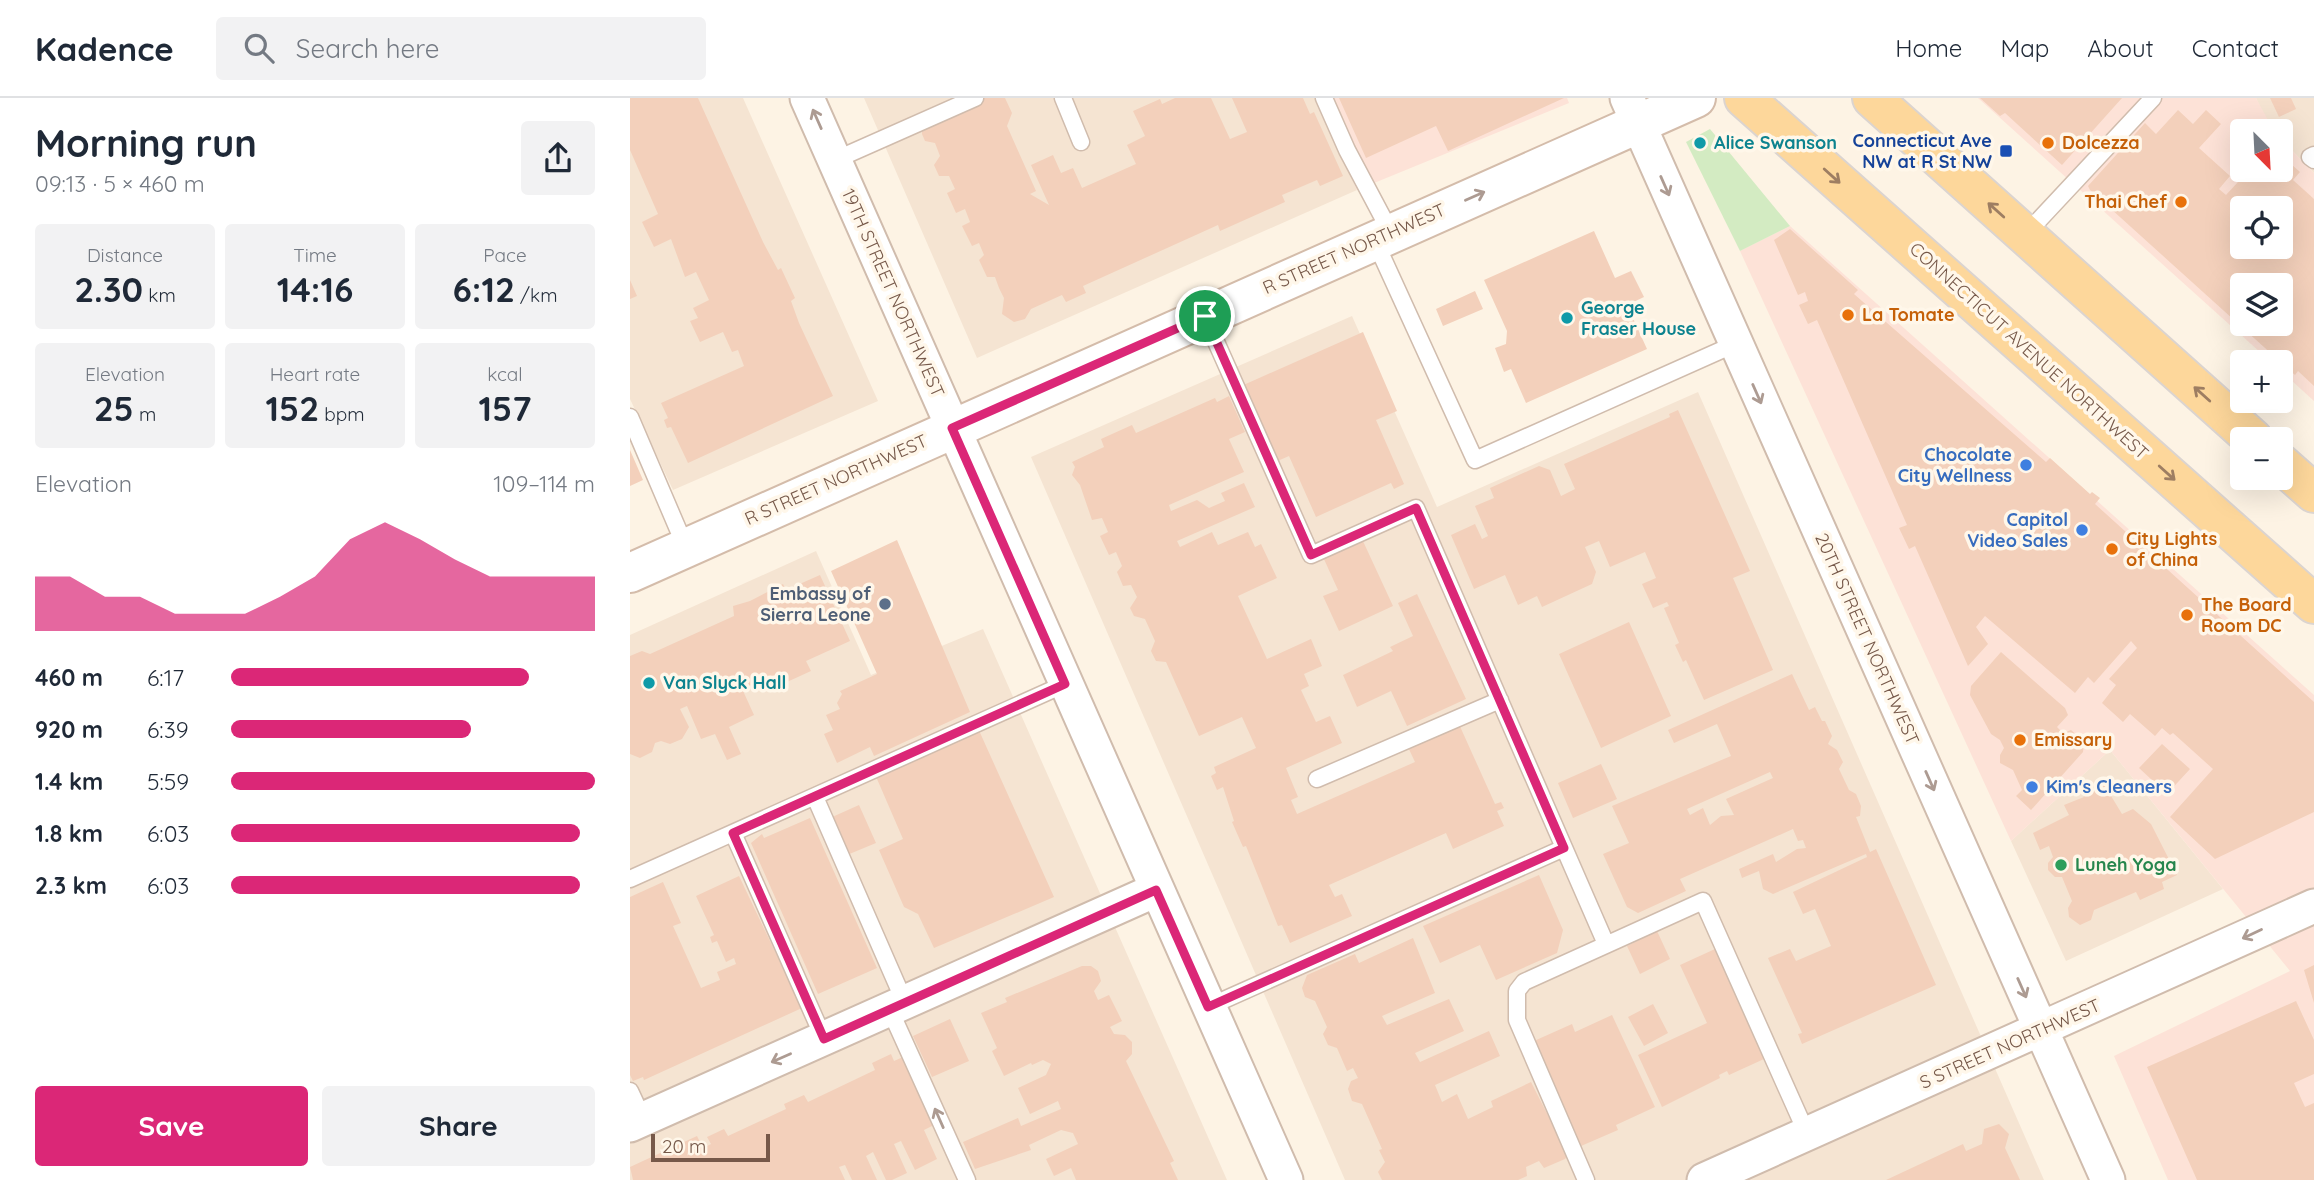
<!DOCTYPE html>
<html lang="en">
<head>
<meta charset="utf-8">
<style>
	:root { --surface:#fff; --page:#f2f2f3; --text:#1f2937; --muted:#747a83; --line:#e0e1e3; --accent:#db2777 }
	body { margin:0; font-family:Quicksand,sans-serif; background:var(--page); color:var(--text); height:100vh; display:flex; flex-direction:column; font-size:26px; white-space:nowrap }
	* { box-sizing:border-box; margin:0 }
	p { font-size:23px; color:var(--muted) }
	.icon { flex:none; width:38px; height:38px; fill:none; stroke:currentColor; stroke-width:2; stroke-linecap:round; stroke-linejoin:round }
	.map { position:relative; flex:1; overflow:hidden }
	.drawer { display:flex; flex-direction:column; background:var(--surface); width:630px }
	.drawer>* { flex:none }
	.needle { width:46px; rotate:156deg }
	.fabs { position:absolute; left:1600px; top:21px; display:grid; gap:14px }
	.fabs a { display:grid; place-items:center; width:63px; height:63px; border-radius:7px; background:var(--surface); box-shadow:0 7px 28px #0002; font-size:35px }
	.scale { position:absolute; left:21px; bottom:18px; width:119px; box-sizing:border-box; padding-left:7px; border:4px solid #765849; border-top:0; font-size:19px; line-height:24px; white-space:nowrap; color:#765849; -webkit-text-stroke:5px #fff7ea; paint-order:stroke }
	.pin { position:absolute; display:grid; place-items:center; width:60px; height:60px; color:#fff; margin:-30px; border:4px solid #fff; border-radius:50%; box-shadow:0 2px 7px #0007 }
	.round { display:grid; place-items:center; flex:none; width:74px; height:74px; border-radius:7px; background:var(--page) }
	.headline { display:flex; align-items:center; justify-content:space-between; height:119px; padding:0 35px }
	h1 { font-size:38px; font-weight:700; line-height:52px }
	.metrics { display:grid; grid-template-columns:repeat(3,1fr); gap:10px; height:119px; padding:7px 35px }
	.metrics div { display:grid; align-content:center; border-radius:7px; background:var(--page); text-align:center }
	.metrics b { font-size:35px; font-weight:700 }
	.metrics small { font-size:19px; font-weight:400 }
	.metrics p { font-size:19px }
	.chart { height:196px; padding:14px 35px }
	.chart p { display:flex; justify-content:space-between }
	.chart svg { width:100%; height:126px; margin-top:7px; fill:var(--accent); opacity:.7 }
	.action { display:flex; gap:14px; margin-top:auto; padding:14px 35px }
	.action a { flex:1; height:80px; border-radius:7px; background:var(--accent); color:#fff; font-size:28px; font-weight:700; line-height:80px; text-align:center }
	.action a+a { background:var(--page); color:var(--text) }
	ul { padding:0 35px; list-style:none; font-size:23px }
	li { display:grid; grid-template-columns:112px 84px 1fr; align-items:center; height:52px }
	li i { height:18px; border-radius:9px; background:var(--accent) }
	header { display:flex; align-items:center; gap:42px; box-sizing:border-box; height:98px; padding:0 35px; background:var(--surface); border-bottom:2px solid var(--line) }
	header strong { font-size:33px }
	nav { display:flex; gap:38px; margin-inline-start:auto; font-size:24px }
	.search { width:490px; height:63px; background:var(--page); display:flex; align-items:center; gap:18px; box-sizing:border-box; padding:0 24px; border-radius:7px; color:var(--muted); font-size:26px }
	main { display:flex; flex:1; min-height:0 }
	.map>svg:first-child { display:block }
	.residential { fill:#f5e4d2 }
	.commercial { fill:#fde2d7; fill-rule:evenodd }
	.green { fill:#d3ebc2 }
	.building { fill:#f3d0bb; fill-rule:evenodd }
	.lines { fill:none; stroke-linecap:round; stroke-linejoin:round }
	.lane-casing { stroke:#d0bcad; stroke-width:19 }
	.street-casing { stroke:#d0bcad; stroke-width:37 }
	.secondary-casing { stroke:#d4bcaa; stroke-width:42 }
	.primary-casing { stroke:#dbd4d0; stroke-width:42 }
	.lane { stroke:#fff; stroke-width:16 }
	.street { stroke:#fff; stroke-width:33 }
	.secondary { stroke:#fff; stroke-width:38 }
	.primary { stroke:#fdd79b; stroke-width:38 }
	.oneway { stroke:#ad9b92 }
	.oneway2 { stroke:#9e7e62 }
	.route-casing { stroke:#fff; stroke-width:14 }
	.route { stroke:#db2777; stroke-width:9 }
	.culture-dot { fill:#0f9aa8; stroke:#fff7ea; stroke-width:2.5 }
	.food-dot { fill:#e8710a; stroke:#fff7ea; stroke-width:2.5 }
	.transit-dot { fill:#1a4fb4; stroke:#fff7ea; stroke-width:2.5 }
	.shop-dot { fill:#3f7fe0; stroke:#fff7ea; stroke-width:2.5 }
	.service-dot { fill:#5c6f8a; stroke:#fff7ea; stroke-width:2.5 }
	.leisure-dot { fill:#2e9e5b; stroke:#fff7ea; stroke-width:2.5 }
	.labels { text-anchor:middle; stroke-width:7; stroke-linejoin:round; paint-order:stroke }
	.transit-label { font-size:18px; font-weight:bold; fill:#164399; stroke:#fff7ea; text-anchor:end }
	.culture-label { font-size:18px; font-weight:bold; fill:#0d838f; stroke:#fff7ea; text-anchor:start }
	.food-label { font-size:18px; font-weight:bold; fill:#c56008; stroke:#fff7ea; text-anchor:start }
	.street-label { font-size:18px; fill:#765849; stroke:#fff7ea }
	.shop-label { font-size:18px; font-weight:bold; fill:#366cbe; stroke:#fff7ea; text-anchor:end }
	.service-label { font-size:18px; font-weight:bold; fill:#4e5e75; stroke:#fff7ea; text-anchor:end }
	.leisure-label { font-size:18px; font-weight:bold; fill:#27864d; stroke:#fff7ea; text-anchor:start }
</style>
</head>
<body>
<header>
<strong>Kadence</strong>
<div class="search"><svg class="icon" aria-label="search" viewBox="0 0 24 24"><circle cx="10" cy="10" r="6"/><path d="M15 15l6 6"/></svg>Search here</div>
<nav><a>Home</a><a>Map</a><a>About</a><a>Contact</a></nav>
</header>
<main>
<section class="drawer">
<div class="headline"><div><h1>Morning run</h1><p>09:13 · 5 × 460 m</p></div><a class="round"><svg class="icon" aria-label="share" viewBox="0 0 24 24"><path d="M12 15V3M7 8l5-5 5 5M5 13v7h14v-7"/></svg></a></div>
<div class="metrics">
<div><p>Distance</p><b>2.30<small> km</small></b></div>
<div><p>Time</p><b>14:16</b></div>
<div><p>Pace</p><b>6:12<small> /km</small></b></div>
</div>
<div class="metrics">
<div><p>Elevation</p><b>25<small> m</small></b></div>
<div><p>Heart rate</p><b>152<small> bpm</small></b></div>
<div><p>kcal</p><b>157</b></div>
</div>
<div class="chart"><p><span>Elevation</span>109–114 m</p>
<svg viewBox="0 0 160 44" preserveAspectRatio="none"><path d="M0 44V25L10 25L20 32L30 32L40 38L50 38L60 38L70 32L80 25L90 12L100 6L110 12L120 19L130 25L140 25L150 25L160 25V44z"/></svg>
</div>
<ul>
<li><b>460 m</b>6:17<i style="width:82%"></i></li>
<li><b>920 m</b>6:39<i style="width:66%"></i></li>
<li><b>1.4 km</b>5:59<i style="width:100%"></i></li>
<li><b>1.8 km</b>6:03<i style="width:96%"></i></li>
<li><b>2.3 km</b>6:03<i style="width:96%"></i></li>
</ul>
<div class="action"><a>Save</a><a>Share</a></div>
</section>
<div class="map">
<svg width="1684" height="1082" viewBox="0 0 1684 1082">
	<rect width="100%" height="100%" fill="#fdf3e4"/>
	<path class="residential" d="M0 0H113L248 303 43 392 0 301Z
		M234 0H686L727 92 347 260Z
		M1626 0H1684V75L1650 40V33H1644L1639 28Z
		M722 218 807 409 1068 294 1414 1082H715L401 359Z
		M186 453 241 577 353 531 597 1082H0V537Z
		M1480 652 1593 791 1436 863 1381 743Z"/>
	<path class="commercial" d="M686 0H937L939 5 727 92Z
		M1348 0H1626L1644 33H1612V72H1650V40L1684 75V303L1650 272V264H1641ZM1612 110H1650V149H1612ZM1612 187H1650V226H1612Z
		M1160 128 1684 597V1082H1538L1484 958 1660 873 1480 652 1381 743 1110 153Z"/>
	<path class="green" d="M1080 31 1160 128 1110 153 1056 44Z"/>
	<path class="building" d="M0 0H68L133 144 148 172 151 170 165 200 161 203 169 225 203 298 58 365 41 329 37 330 34 322 38 320 31 305 114 268 108 252 102 254 93 234 70 244 60 223 68 220 63 210 79 202 66 174 55 179 41 141 24 149 12 124 28 116 0 52Z
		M347 0H375L382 15 377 28 406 93 400 96 419 107 401 67 423 57 431 75 443 70 452 90 506 66 497 47 515 38 503 13 530 1 532 6 545 0H581L600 41 617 34 602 0H673L680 16 684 14 713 78 690 88 687 82 652 97 655 104 590 133 588 127 453 188 456 195 436 204 432 197 401 211 395 221 384 224 372 216 374 200 369 190 365 179H357L349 162 354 157 349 145 342 148 332 128 340 124 335 111 326 115 317 95 325 91 319 78H309L304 67 310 58 305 45 295 43 292 36V31Z
		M709 0H934L818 53 806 28 736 60Z
		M1350 0H1492L1432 67 1375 15 1370 18Z
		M1640 0H1661L1666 11 1649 19Z
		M1548 12 1563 26 1576 12 1591 26 1569 50 1600 78 1589 91 1596 97 1619 72H1650V56L1670 74 1663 82 1684 101V288L1668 273 1665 277 1460 92 1458 88 1515 25 1526 36ZM1612 110H1650V149H1612ZM1612 187H1650V226H1612Z
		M1160 131 1228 192 1224 196 1416 364 1420 360 1460 396 1462 394 1470 400 1465 406 1684 604V714L1585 761 1540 719 1583 671 1543 635 1540 637 1532 630 1525 638 1500 616 1493 624 1472 605 1486 587 1479 581 1507 550 1501 543 1464 585 1458 579 1445 595 1355 518 1346 529 1358 546 1338 568 1285 448 1279 451 1269 430 1277 427 1187 222 1178 226 1169 207 1178 203 1175 194 1168 197 1144 142Z
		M964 133 985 180 1001 173 1014 199 997 207 1017 251 896 305 881 271 874 274 865 250 876 246 877 233 854 182Z
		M0 182 7 198 0 201Z
		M845 193 853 211 813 228 806 211Z
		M733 234 767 313 746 322 774 386 764 391 761 385 686 419 659 358 643 365 609 289Z
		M599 298 615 334 599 341 614 374 539 407 541 413 567 402 579 410 595 403 591 395 614 385 625 409 547 443 550 449 582 434 588 447 618 434 625 449 631 446 647 480 608 498 637 561 681 541 692 568 674 576 679 588 671 592 686 624 700 618 712 645 656 670 668 699 661 702 667 716 785 664 777 647 828 624 865 706 871 704 874 710 867 713 874 728 823 751 816 735 699 787 705 799 712 796 722 818 660 845 652 827 648 828 616 748 613 749 602 724 604 723 593 689 587 692 581 678 586 675 584 669 626 650 612 619 569 638 536 564 526 563 521 553 525 543 515 521 504 518 500 510 507 499 501 487 493 488 487 474 492 468 486 454 479 457 470 438 478 434 472 420 462 422 450 387 442 377 445 369 442 364 474 349 471 341 502 327 506 335 585 300 587 304Z
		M1048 312 1120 473 1103 480 1143 572 1074 602 1056 562 1053 564 1045 547 1049 545 1034 510 1039 508 1037 504 1023 510 1012 486 1026 480 1015 454 980 469 969 443 955 449 966 474 962 486 912 509 907 498 888 507 875 477 844 491 821 437 845 426 852 441 858 438 845 408 864 400 860 390 909 368 920 372 931 398 945 391 934 366 1040 319 1039 316Z
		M0 352 13 382 0 388Z
		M732 441 763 508 709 533 693 498 708 492 693 459Z
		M267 442 340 614 244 658 240 649 207 665 194 636 203 632 196 617 210 611 207 605 212 596 210 593 247 576 201 473Z
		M190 477 220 543 176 563 181 573 146 589 141 578 119 588 115 580 109 584 124 617 99 629 111 656 97 662 85 636 71 641 57 608 50 611 59 629 52 641 40 646 31 643 25 645 22 654 10 660 0 656V558L12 553 20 556 104 518 103 508 120 503 153 486 156 492Z
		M787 496 836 601 777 628 761 593 727 609 713 577 763 553 760 549 783 538 768 505Z
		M999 524 1041 618 971 650 929 556Z
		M1371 554 1435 610 1438 617 1427 629 1433 635 1441 632 1454 644 1453 654 1401 712 1386 698 1392 692 1383 672 1370 665V657L1374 650 1370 642 1361 636 1340 597 1341 588Z
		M1162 576 1179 612 1185 609 1192 623H1195L1202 638 1198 646 1207 652 1213 664 1209 671 1219 692 1226 696 1231 708 1230 718 1226 719 1240 754 1246 751 1306 887 1172 946 1168 936 1172 935 1138 860 1160 851 1166 863 1201 848 1185 811 1173 816 1163 794 1237 759 1236 756 1143 796 1133 791 1129 773 1112 780 1109 771 1143 756 1146 764 1167 751 1176 750 1173 742 1168 743 1163 731 1050 781 1056 793 1008 815 997 809 973 756 999 745 982 708 1101 658 1087 626 1044 645 1038 632ZM1140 674 1143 680 1096 701 1104 717 1091 718 1080 727 1073 710 1060 717 1057 711Z
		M347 628 424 799 304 850 288 816 274 809 249 752 273 741 244 674Z
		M1532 646 1560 671 1537 696 1509 670Z
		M971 666 987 701 943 720 928 685Z
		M1468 685 1475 688 1492 716 1503 711 1521 726 1547 777 1532 784 1534 791 1510 802 1506 794 1464 812 1461 822 1450 827 1439 819 1438 810 1442 803 1432 779H1425L1418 772V765L1423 759 1419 748 1410 752 1403 735 1439 717 1434 707 1454 699 1451 693Z
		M229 707 246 745 217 757 200 720Z
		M180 720 247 870 188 896 121 745 132 736 134 740Z
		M909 777 933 832 927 855 866 882 850 847 810 865 793 828Z
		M109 778 172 910 14 982 13 979 3 983 0 977V799L33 784 51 825 43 828 71 890 90 882 87 874 106 866 104 860 96 864 87 843 82 845 80 839 84 837 66 798Z
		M1027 833 1040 861 1010 876 997 848Z
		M783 840 805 895 752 918 757 927 819 901 834 933 785 955 790 964 859 933 870 958 805 987 812 1004 827 996 838 1021 863 1009 861 1003 901 984 938 1057 935 1061 914 1070 909 1063 896 1069 897 1078 888 1082H752L748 1074 755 1064 749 1052 752 1051 732 1006 722 1003 718 991 721 983 728 980 723 970 717 973 707 950 698 947 693 936 697 929 685 903 675 899 672 890 677 877 725 856 729 865Z
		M1085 851 1134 961 1099 977 1097 973 1089 977 1090 980 1032 1009 1008 957 1077 925 1050 867Z
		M1684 867V905L1674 872Z
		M452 868H461L468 873 471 883 464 893 468 902 479 897 492 923 480 929 484 936 495 937 502 944V956L496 963 544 1063 540 1065 548 1082H446L441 1070 424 1078 416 1061 448 1046 443 1035 431 1032 399 1047 401 1052 345 1071 333 1044 388 1020 391 1028 431 1011 428 1003 400 1016 388 990 416 977 421 966 413 962 402 967 401 965 374 978 362 953 367 950 351 915 377 904 375 900Z
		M1666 903 1684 942V976L1664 985 1675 1009 1684 1005V1082H1567L1517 969Z
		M1023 906 1038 935 1014 948 998 919Z
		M982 917 1025 1009 986 1027 988 1032 951 1048 904 943 942 926 945 934Z
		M320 921 339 963 302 979 283 938Z
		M261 956 264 963 273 959 304 1027 294 1032 307 1061 285 1072 271 1043 264 1046 277 1075 262 1082H256L243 1054 236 1058 247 1082H222L215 1067 209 1069 215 1082H3L0 1069 67 1038 73 1050 81 1046 77 1039 94 1031 98 1038 156 1011 154 1006 174 997 178 1004 245 972 242 965Z
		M1369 1026 1379 1036 1375 1050 1390 1082H1256L1333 1046 1336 1053 1352 1046 1354 1031Z"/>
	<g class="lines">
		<g class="lane-casing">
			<path id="lane" d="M433 0 451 44
				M694 0 717 52 761 135
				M1684 57 1680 59 1684 62
				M205 62 345 0
				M1394 138 1523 0
				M745 143 845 362 1105 246
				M575 219 681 457 786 410 976 846
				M0 319 56 450
				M687 681 870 602
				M185 699 275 905
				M103 735 194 941
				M0 781 435 586
				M578 909 934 750
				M260 912 337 1082
				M0 993 13 1021
				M956 1082 887 922V893L894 884 1073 803 1177 1036"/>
		</g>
		<g class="street-casing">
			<path id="street" d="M177 0 656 1082
				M997 0 1478 1082
				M0 1027 526 792
				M1074 1082 1684 808"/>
		</g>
		<g class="secondary-casing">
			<path id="secondary" d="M0 475 1066 0"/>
		</g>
		<g class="primary-casing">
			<path id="primary" d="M1114 0 1684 506
				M1242 0 1623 341
				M1650 365 1684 395"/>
		</g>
		<use href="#lane" class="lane"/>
		<use href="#street" class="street"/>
		<use href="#secondary" class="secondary"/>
		<use href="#primary" class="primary"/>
	</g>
	<defs><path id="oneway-shaft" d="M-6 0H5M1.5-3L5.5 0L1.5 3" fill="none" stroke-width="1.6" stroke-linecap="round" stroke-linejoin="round" transform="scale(1.75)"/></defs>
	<g class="oneway">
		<use href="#oneway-shaft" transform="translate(187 21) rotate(-114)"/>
		<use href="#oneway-shaft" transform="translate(1035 88) rotate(66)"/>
		<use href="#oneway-shaft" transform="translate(845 98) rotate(-24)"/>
		<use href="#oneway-shaft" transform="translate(1127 296) rotate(66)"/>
		<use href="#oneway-shaft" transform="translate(1300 683) rotate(66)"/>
		<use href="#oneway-shaft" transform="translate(1622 836) rotate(155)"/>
		<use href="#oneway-shaft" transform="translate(1392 890) rotate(66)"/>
		<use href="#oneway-shaft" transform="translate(151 960) rotate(156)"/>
		<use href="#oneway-shaft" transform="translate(309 1020) rotate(-114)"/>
	</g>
	<g class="oneway2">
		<use href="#oneway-shaft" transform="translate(1202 78) rotate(42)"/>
		<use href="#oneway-shaft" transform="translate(1366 112) rotate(-138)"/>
		<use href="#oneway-shaft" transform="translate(1572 296) rotate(-138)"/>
		<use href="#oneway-shaft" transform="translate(1537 375) rotate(42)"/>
	</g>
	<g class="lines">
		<g class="route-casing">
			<path id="route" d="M575 218 681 457 786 410 934 750 578 909 526 792 194 941 103 735 435 586 322 330Z"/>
		</g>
		<use href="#route" class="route"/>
	</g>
	<g class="culture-dot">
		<circle cx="1070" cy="45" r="7"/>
		<circle cx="937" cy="220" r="7"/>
		<circle cx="19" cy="585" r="7"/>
	</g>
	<g class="food-dot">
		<circle cx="1418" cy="45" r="7"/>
		<circle cx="1551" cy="104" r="7"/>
		<circle cx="1218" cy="217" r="7"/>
		<circle cx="1482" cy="451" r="7"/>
		<circle cx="1557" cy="517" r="7"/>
		<circle cx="1390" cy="642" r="7"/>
	</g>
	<rect class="transit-dot" x="1369" y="46" width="14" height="14" rx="3.5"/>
	<g class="shop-dot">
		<circle cx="1396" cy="367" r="7"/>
		<circle cx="1452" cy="432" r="7"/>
		<circle cx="1402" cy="689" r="7"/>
	</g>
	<circle class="service-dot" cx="255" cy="506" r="7"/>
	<circle class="leisure-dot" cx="1431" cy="767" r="7"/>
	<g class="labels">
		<g class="transit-label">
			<text x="1362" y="49">Connecticut Ave<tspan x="1362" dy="21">NW at R St NW</tspan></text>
		</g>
		<g class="culture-label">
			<text x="1084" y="51">Alice Swanson</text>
			<text x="951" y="216">George<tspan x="951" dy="21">Fraser House</tspan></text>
			<text x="33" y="591">Van Slyck Hall</text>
		</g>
		<g class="food-label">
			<text x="1432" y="51">Dolcezza</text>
			<text x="1537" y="110" text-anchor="end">Thai Chef</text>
			<text x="1232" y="223">La Tomate</text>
			<text x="1496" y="447">City Lights<tspan x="1496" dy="21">of China</tspan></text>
			<text x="1571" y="513">The Board<tspan x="1571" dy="21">Room DC</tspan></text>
			<text x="1404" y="648">Emissary</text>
		</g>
		<g class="street-label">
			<text transform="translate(724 151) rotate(-24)" y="6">R STREET NORTHWEST</text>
			<text transform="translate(263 195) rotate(66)" y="6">19TH STREET NORTHWEST</text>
			<text transform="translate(1399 253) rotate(42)" y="6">CONNECTICUT AVENUE NORTHWEST</text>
			<text transform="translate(206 382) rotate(-24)" y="6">R STREET NORTHWEST</text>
			<text transform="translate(1237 541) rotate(66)" y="6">20TH STREET NORTHWEST</text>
			<text transform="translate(1380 946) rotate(-24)" y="6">S STREET NORTHWEST</text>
		</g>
		<g class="shop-label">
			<text x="1382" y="363">Chocolate<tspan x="1382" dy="21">City Wellness</tspan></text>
			<text x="1438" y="428">Capitol<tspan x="1438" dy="21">Video Sales</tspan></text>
			<text x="1416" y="695" text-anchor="start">Kim's Cleaners</text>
		</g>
		<g class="service-label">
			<text x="241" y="502">Embassy of<tspan x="241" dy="21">Sierra Leone</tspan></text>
		</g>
		<g class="leisure-label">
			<text x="1445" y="773">Luneh Yoga</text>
		</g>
	</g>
</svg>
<div class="fabs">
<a><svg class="needle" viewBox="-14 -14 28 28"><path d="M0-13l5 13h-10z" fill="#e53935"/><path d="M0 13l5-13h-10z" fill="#747a83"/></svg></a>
<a><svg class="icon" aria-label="locate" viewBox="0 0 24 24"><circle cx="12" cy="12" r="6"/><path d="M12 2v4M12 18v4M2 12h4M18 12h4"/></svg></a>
<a><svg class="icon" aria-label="layers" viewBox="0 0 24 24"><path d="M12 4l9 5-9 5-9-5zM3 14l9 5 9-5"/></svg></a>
<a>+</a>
<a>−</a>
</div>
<div class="scale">20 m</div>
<div class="pin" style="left:575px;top:218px;background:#1e9e55"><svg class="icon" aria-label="arrive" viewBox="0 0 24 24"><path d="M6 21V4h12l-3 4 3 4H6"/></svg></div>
</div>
</main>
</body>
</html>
